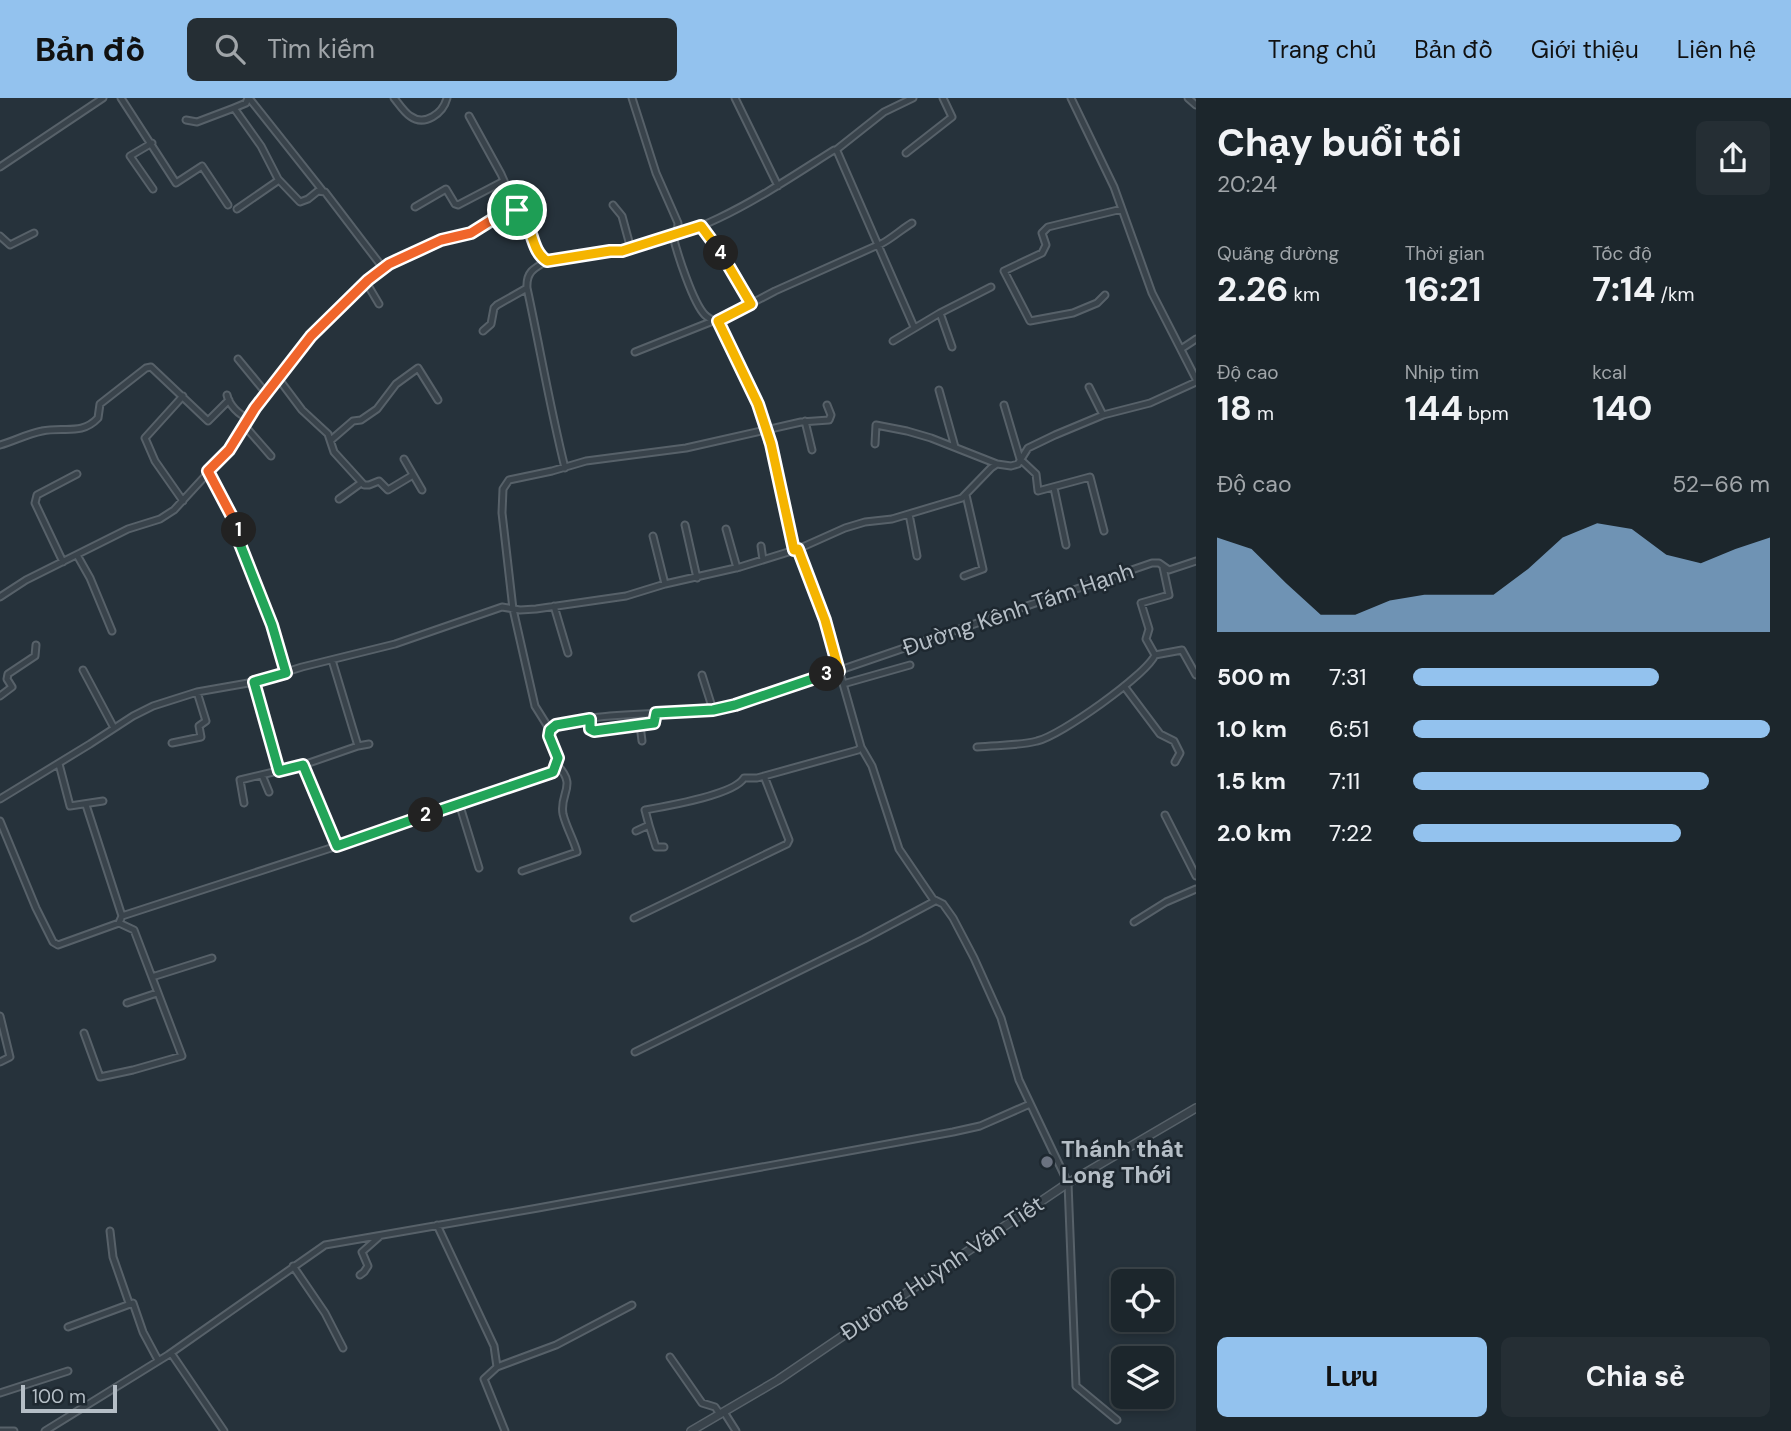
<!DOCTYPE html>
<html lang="vi">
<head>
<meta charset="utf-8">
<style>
	:root { --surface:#1c262c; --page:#252e34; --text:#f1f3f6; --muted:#a0a5a9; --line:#3a4348; --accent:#93c2ee }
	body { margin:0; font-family:"DM Sans",sans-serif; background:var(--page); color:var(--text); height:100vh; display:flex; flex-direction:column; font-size:26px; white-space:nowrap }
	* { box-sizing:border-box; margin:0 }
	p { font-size:23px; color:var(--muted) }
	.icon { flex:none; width:38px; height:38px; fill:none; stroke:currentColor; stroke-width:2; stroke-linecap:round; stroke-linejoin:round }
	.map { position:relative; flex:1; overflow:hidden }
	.panel { display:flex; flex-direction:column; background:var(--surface); width:595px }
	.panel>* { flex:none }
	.fabs { position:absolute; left:1111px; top:1171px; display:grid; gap:14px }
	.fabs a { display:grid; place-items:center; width:63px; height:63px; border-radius:10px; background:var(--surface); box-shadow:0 4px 10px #0003,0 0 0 2px var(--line); font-size:35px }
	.scale { position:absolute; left:21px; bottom:18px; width:96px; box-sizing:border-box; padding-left:7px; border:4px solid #b5bec6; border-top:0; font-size:19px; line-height:24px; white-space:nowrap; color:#b5bec6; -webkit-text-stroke:5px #1e2830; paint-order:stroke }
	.pin { position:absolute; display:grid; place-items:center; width:60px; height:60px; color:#fff; margin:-30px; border:4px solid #fff; border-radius:50%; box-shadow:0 2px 7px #0007 }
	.km { position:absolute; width:35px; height:35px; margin:-18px; border-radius:50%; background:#222; color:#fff; font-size:19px; line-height:35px; text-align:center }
	.round { display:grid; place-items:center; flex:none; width:74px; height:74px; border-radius:10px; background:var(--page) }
	.overview { display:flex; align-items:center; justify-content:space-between; height:119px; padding:0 21px }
	h1 { font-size:38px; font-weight:700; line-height:52px }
	.metrics { display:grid; grid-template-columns:repeat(3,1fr); gap:10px; height:119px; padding:7px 21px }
	.metrics div { display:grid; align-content:center }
	.metrics b { font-size:35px; font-weight:700 }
	.metrics small { font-size:19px; font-weight:400 }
	.metrics p { font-size:19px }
	.chart { height:196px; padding:14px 21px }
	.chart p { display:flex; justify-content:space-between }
	.chart svg { width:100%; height:126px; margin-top:7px; fill:var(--accent); opacity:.7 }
	.button { display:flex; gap:14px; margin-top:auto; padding:14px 21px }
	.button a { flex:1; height:80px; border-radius:10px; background:var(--accent); color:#111; font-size:28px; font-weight:700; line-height:80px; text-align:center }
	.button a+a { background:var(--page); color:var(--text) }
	ul { padding:0 21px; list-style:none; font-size:23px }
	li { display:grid; grid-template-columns:112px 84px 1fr; align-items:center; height:52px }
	li i { height:18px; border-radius:9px; background:var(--accent) }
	header { display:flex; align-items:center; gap:42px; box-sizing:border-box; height:98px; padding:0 35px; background:var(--accent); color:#111 }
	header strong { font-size:33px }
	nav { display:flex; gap:38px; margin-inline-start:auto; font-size:24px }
	.search { width:490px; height:63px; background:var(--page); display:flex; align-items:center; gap:18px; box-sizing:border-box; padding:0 24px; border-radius:10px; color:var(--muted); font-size:26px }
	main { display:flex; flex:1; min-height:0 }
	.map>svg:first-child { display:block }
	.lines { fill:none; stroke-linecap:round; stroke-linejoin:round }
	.minor-casing { stroke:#576169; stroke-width:9 }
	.tertiary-casing { stroke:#576169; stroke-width:10 }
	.minor { stroke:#39434b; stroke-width:5 }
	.tertiary { stroke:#39434b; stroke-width:7 }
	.split-1-casing { stroke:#fff; stroke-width:14 }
	.split-2-casing { stroke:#fff; stroke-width:14 }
	.split-3-casing { stroke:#fff; stroke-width:14 }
	.split-4-casing { stroke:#fff; stroke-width:14 }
	.split-5-casing { stroke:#fff; stroke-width:14 }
	.split-1 { stroke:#f0652b; stroke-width:9 }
	.split-2 { stroke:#22a559; stroke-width:9 }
	.split-3 { stroke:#22a559; stroke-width:9 }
	.split-4 { stroke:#f5b400; stroke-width:9 }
	.split-5 { stroke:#f5b400; stroke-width:9 }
	.worship-dot { fill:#6b7280; stroke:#1e2830; stroke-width:2.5 }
	.labels { text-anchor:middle; stroke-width:5; stroke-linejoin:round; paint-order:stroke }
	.street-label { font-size:23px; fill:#b5bec6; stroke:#1e2830 }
	.poi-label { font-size:23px; font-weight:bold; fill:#b5bec6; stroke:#1e2830; text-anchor:start }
</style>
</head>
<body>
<header>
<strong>Bản đồ</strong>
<div class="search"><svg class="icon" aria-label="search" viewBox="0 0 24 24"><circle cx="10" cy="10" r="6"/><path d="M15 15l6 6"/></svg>Tìm kiếm</div>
<nav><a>Trang chủ</a><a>Bản đồ</a><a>Giới thiệu</a><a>Liên hệ</a></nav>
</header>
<main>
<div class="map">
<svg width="1196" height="1333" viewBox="0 0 1196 1333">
	<rect width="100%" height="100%" fill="#26323b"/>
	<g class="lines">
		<g class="minor-casing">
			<path id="minor" d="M121 0 176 85 202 68 228 107
				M248 0 246 5 234 10 261 48 278 81 300 104 308 101 318 93 325 94 383 170
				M249 0 322 92
				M394 0C399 6 404 14 410 18 425 29 443 15 447 0
				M632 0 656 75 678 125 677 137
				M735 0 778 88
				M1071 0 1114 89 1152 195 1196 281
				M1188 0 1196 7
				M469 18 501 76 517 112
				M186 22 197 24 234 10
				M152 45 130 58 153 91
				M836 52 884 14 913 0
				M906 55 952 19 943 0
				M0 69 103 0
				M613 107 622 118 631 151
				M415 109 446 91 455 106 458 107 504 83
				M237 111 279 82
				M701 128 727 165 751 206
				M0 138 10 147 34 135
				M673 138C677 155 693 205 705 217 709 221 715 223 719 225L758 306 771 346 794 452
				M547 163C534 170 526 174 527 190 540 250 550 310 565 370
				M366 184 379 206
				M1105 197 1097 205 1073 215 1030 223 1004 173 1042 155 1046 147 1042 135 1048 129 1122 111
				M718 223 775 193 878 147 914 229
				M483 233 491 226 494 210 497 207 527 190
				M893 243 940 215
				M952 249 940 215 991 189
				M1181 251 1196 241
				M635 254 713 223
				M238 261 266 295
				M278 280 302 312 328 336 334 354 364 387H369L379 383 388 392 413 377
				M1089 289 1103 317
				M939 292 955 349
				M227 297C229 307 239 317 248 320
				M183 298 145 340 155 363 183 403
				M1004 307 1020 361 1036 376 1038 393 1090 379 1104 433
				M805 323 812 352
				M244 327 271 358
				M331 342 353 323 361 322 377 311 396 286 418 270 438 302
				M875 346 876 327 907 333 931 340 997 366
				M0 347C14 343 27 336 42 333 64 328 81 338 98 320L100 306 146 270 151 269 208 323 229 302
				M404 361 422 392
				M208 373 239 430 240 446 272 527 286 575
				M1054 390 1066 447
				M339 401 361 385
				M909 416 917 458
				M685 427 697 480
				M726 431 737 470
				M653 438 665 486
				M761 448 763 462
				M77 457 90 480 112 533
				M63 464 35 405 37 397 77 376
				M964 478 983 471 966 397
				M0 499 26 482 128 431 160 421 174 412 229 352 255 310 311 238 368 182 389 166 441 142 471 135 506 112H517C534 124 529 152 547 163L610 153H622C655 145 688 135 719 120 759 101 796 76 834 52L837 53 878 147C885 146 903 130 912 125
				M554 508 568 555
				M1155 557 1182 552 1196 577
				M332 562 358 648 369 646
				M83 572 114 630
				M702 577 713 612
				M254 584 279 673
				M843 586 910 567
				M1124 588 1160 636 1174 643 1180 655 1175 664
				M0 598 12 589 7 581 8 576 35 558 36 547
				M589 621 590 631 594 633 654 625 656 615
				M640 627 642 643
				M550 632 535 608 513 511 502 415 503 391 509 382 552 373 586 363 686 350 801 324 829 322 831 317 827 307
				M172 645 201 639 199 628 206 623 197 594
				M861 649 872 668 899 751 933 801 943 806 953 820 974 860 1001 920 1019 982 1068 1085 1076 1288 1117 1322
				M977 649C997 647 1018 648 1037 643 1060 638 1146 577 1155 557L1146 541 1149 531 1141 505 1169 497 1163 469
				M59 666 70 708 103 703
				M303 667 337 748
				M262 677 269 694
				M0 701 90 646 133 618 153 608 197 594 254 584 302 569 395 546 502 509 520 512 536 511 626 498 665 486 740 469 798 451 845 430 865 424 892 421 962 400 991 370 997 366 1011 368 1018 366 1028 350 1055 337 1103 317 1150 305 1196 284
				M244 705 240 682 303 667 358 648
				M459 705 479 770
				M86 707 122 818
				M1165 717 1196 778
				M0 723 36 810 53 844 58 847 119 825 122 818 337 748 553 674 557 667
				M649 727 656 749H664
				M636 733 649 727 645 712C667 708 734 697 744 680H757L858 652 861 649 825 522 798 451
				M522 773 577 754C574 742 566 729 563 716 559 695 578 688 557 667 559 655 549 645 550 632 576 613 676 617 712 612 725 610 737 606 750 603L1152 465H1159L1169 472 1196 463
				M634 820 787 746 789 742 787 737 764 678
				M1134 824 1166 804 1196 791
				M152 879 212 860
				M127 905 157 895
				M0 918 10 959 0 964
				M84 935 100 979 133 972 182 958 134 832 119 825
				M635 954 864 841 935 803
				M437 1127 494 1248 497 1269 484 1281 505 1333
				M110 1133 113 1159 129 1205
				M293 1168 325 1215 343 1250
				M360 1177 364 1174 368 1168 362 1154 379 1139
				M68 1229 133 1205 143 1234 158 1262
				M171 1255 224 1333
				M670 1259 702 1305 715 1309 720 1316
				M497 1269 556 1247 632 1207
				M0 1295 68 1273
				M724 1314 736 1333
				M0 1333H14
				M45 1333 168 1257 325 1147 538 1110 953 1034 980 1028 1030 1006"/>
		</g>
		<g class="tertiary-casing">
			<path id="tertiary" d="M691 1333 778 1282 1068 1085 1196 1010"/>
		</g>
		<use href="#minor" class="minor"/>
		<use href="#tertiary" class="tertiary"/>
	</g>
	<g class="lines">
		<g class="split-1-casing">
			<path id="split-1" d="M239 432 208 373 229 352 255 310 311 238 368 182 389 166 441 142 471 135 506 113 517 112"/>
		</g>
		<g class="split-2-casing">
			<path id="split-2" d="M239 432 240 446 272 527 286 575 254 584 279 673 303 667 337 748 426 717"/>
		</g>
		<g class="split-3-casing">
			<path id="split-3" d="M426 717 553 674 558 660 549 638 550 632 556 627 590 621V631L594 633 654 625 656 615 713 612 735 607 827 576"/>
		</g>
		<g class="split-4-casing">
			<path id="split-4" d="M721 155 751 206 718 223 758 306 771 346 794 452 798 451 825 522 839 573 827 576"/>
		</g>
		<g class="split-5-casing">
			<path id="split-5" d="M517 112C534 124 529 152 547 163L610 153H622L701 128 721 155"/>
		</g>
		<use href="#split-1" class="split-1"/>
		<use href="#split-2" class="split-2"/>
		<use href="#split-3" class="split-3"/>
		<use href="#split-4" class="split-4"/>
		<use href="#split-5" class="split-5"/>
	</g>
	<circle class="worship-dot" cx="1047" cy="1064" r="7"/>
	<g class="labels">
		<g class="street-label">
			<text transform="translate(1018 511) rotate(-19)" y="8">Đường Kênh Tám Hạnh</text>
			<text transform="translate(942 1170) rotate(-34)" y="8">Đường Huỳnh Văn Tiết</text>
		</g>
		<g class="poi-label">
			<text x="1061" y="1059">Thánh thất<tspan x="1061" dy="26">Long Thới</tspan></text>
		</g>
	</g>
</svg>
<div class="fabs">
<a><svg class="icon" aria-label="locate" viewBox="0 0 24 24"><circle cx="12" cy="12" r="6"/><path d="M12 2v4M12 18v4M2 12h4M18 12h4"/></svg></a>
<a><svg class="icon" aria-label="layers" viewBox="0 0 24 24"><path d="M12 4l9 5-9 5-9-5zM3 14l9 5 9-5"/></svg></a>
</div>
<div class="scale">100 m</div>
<div class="pin" style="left:517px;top:112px;background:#1e9e55"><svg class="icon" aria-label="arrive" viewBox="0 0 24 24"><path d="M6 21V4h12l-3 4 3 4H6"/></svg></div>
<b class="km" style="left:239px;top:432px">1</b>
<b class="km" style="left:426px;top:717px">2</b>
<b class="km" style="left:827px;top:576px">3</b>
<b class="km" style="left:721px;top:155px">4</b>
</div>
<section class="panel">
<div class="overview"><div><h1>Chạy buổi tối</h1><p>20:24</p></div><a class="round"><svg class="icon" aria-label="share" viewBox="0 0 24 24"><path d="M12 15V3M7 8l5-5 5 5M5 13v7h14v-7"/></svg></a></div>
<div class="metrics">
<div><p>Quãng đường</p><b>2.26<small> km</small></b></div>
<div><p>Thời gian</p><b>16:21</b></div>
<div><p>Tốc độ</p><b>7:14<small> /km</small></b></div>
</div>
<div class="metrics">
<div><p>Độ cao</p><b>18<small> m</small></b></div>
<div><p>Nhịp tim</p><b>144<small> bpm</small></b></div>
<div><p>kcal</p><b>140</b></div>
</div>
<div class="chart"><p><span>Độ cao</span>52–66 m</p>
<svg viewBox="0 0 160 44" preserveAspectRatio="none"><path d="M0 44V11L10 15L20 27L30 38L40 38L50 33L60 31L70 31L80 31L90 22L100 11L110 6L120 8L130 17L140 20L150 15L160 11V44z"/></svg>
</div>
<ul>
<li><b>500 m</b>7:31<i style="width:69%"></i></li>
<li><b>1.0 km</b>6:51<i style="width:100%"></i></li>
<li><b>1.5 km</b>7:11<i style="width:83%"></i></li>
<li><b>2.0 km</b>7:22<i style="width:75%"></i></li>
</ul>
<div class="button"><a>Lưu</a><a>Chia sẻ</a></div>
</section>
</main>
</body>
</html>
